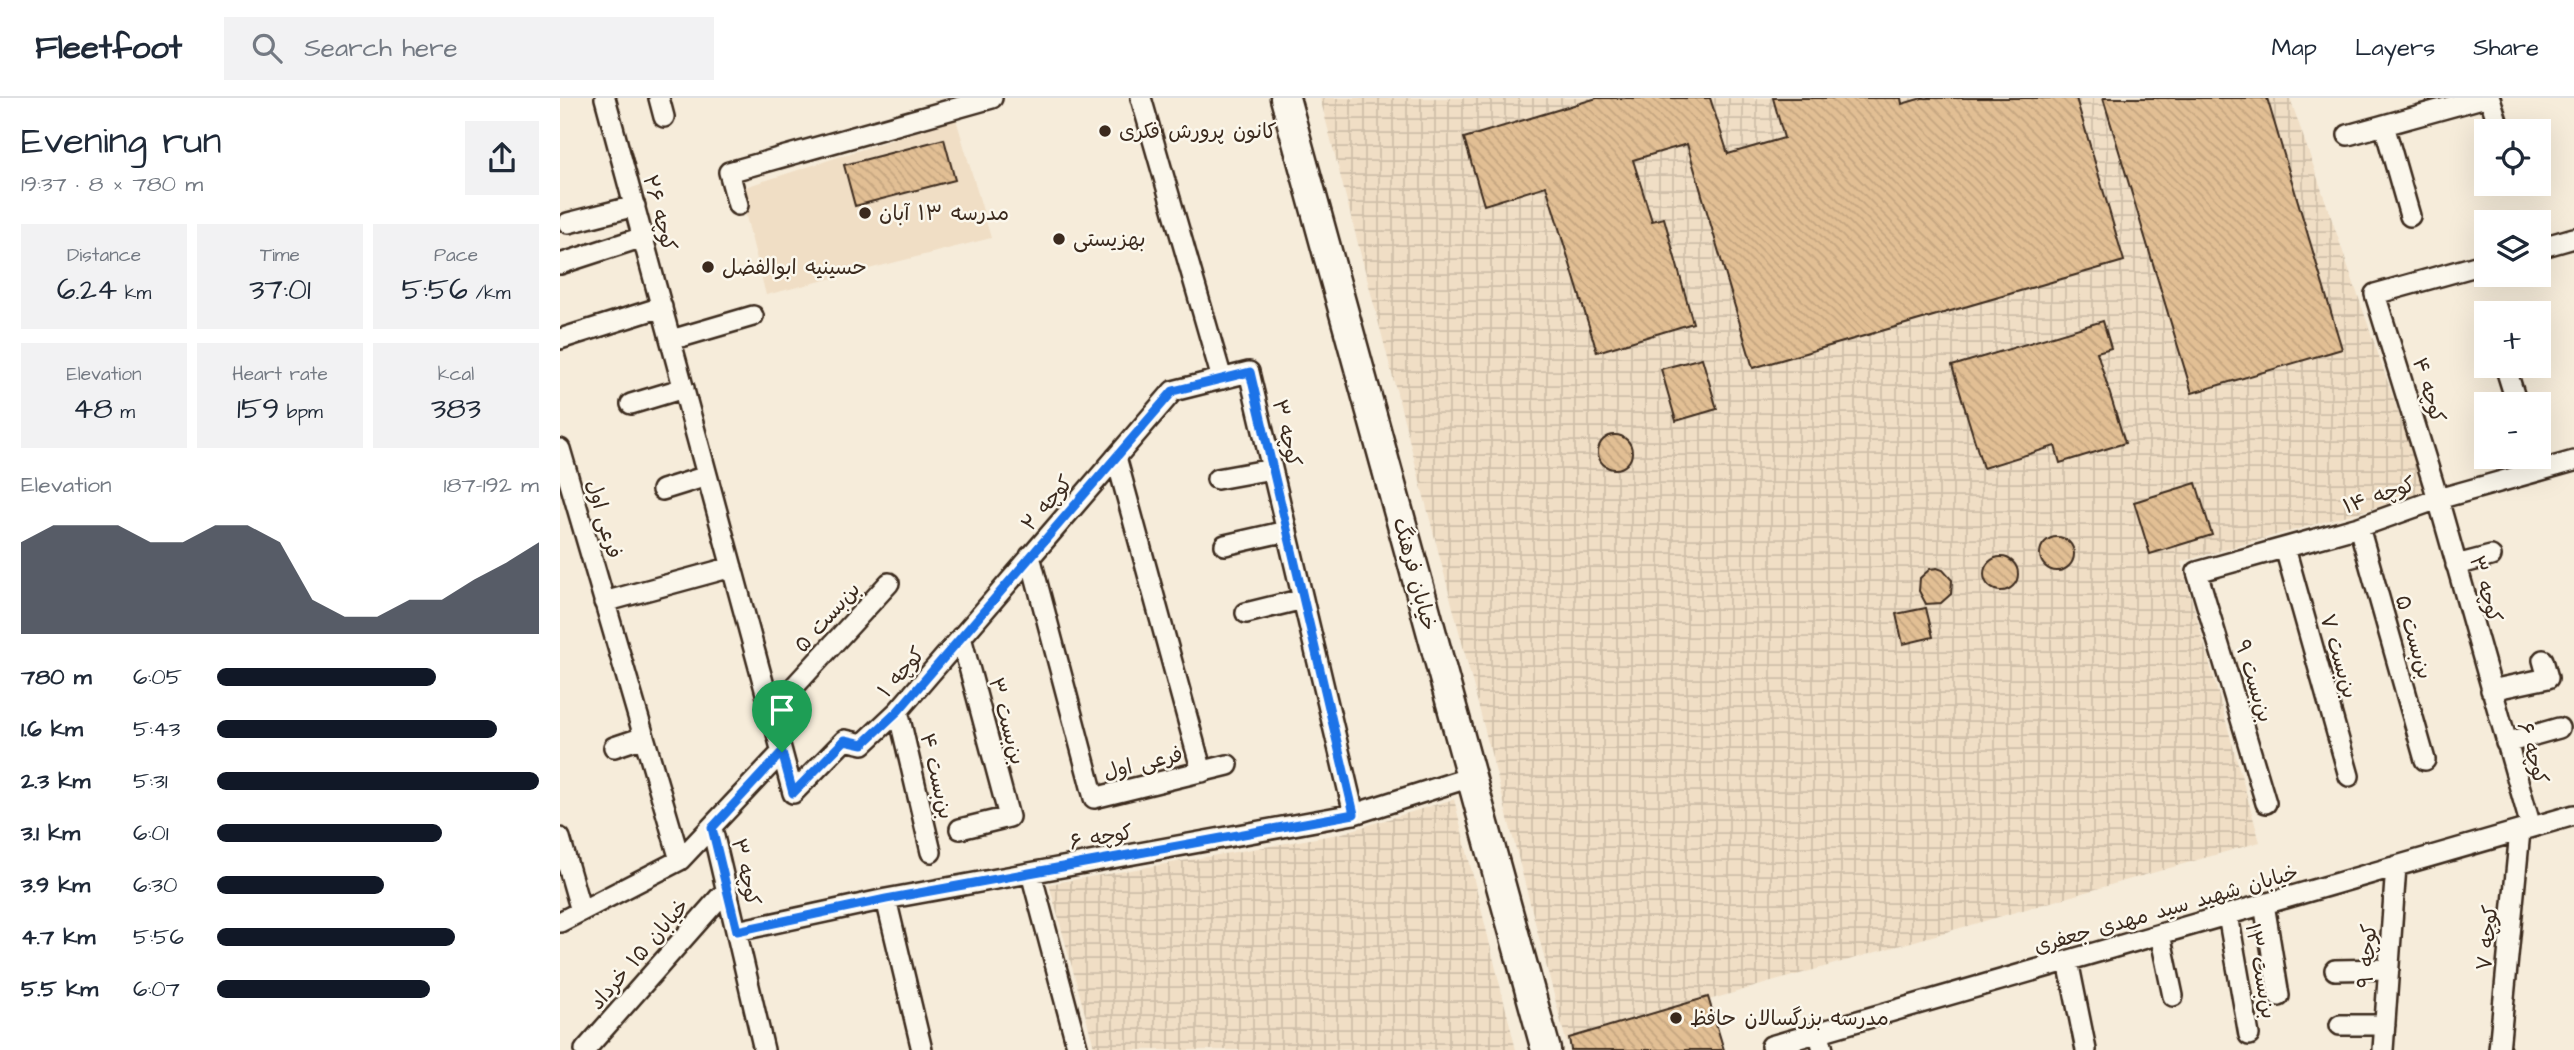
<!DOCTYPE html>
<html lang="en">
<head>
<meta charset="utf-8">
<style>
	:root { --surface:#fff; --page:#f2f2f3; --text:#1f2937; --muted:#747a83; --line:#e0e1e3; --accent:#111827 }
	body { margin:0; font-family:"Architects Daughter","Playpen Sans Arabic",sans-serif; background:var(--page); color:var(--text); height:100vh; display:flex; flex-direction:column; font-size:26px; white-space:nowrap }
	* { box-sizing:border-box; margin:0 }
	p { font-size:23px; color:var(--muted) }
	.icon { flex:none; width:38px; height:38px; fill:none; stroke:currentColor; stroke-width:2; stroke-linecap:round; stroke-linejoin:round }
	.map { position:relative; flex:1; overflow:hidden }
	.side { display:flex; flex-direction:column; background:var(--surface); width:560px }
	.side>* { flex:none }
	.buttons { position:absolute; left:1914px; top:21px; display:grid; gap:14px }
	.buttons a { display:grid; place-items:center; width:77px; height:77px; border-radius:0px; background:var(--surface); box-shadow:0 7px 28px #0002; font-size:35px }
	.pin { position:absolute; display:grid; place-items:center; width:60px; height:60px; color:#fff; margin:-72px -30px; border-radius:50% 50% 50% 0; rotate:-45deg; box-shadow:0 0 7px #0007 }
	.pin .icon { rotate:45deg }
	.round { display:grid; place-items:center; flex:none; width:74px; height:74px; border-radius:0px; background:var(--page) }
	.overview { display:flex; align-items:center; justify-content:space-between; height:119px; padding:0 21px }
	h1 { font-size:38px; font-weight:600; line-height:52px }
	.figures { display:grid; grid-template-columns:repeat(3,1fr); gap:10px; height:119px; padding:7px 21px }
	.figures div { display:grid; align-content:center; border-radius:0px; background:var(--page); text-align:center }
	.figures b { font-size:30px; font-weight:600 }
	.figures small { font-size:19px; font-weight:400 }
	.figures p { font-size:19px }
	.chart { height:196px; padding:14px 21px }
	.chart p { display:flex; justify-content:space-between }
	.chart svg { width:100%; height:126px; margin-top:7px; fill:var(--accent); opacity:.7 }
	ul { padding:0 21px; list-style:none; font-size:23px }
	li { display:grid; grid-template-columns:112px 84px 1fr; align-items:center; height:52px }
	li i { height:18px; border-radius:9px; background:var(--accent) }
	header { display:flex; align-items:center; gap:42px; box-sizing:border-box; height:98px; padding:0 35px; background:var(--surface); border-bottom:2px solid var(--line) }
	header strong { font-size:33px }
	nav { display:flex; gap:38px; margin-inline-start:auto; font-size:24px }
	.search { width:490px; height:63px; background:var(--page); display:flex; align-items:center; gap:18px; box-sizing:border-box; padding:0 24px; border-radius:0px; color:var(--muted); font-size:26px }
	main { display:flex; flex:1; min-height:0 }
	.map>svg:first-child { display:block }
	.built { fill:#f0dec5 }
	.industrial { fill:url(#industrial-grid) }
	.building { fill:url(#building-back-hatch); stroke:#3b2a1e; stroke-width:2 }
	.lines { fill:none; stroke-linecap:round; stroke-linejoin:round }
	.street-casing { stroke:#3b2a1e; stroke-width:24 }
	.secondary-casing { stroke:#3b2a1e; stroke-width:33 }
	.street { stroke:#fbf7ec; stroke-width:19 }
	.secondary { stroke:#fbf7ec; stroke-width:28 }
	.route-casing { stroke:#fff; stroke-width:14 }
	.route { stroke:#1a73e8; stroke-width:9 }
	.poi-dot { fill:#3b2a1e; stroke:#fbf7ec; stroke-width:2.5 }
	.labels { text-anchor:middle; stroke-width:5; stroke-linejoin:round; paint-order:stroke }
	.poi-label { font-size:21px; fill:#3b2a1e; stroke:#fbf7ec; text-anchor:start }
	.street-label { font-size:21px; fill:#3b2a1e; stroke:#fbf7ec }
</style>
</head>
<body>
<header>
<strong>Fleetfoot</strong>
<div class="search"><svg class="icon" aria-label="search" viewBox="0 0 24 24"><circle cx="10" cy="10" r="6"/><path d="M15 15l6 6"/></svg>Search here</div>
<nav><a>Map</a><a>Layers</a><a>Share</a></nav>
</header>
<main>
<section class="side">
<div class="overview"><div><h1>Evening run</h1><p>19:37 · 8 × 780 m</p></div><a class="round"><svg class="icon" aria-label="share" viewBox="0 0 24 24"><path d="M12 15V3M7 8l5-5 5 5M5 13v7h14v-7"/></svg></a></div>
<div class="figures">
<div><p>Distance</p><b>6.24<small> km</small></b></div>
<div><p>Time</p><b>37:01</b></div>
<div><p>Pace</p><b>5:56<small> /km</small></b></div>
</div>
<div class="figures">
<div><p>Elevation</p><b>48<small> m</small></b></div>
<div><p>Heart rate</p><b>159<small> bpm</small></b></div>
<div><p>kcal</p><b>383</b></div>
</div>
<div class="chart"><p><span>Elevation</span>187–192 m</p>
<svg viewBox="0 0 160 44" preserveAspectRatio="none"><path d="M0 44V12L10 6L20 6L30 6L40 12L50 12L60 6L70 6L80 12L90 32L100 38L110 38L120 32L130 32L140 25L150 19L160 12V44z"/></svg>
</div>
<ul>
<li><b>780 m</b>6:05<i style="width:68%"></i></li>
<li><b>1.6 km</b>5:43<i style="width:87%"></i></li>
<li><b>2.3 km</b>5:31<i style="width:100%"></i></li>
<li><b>3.1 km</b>6:01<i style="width:70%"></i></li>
<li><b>3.9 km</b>6:30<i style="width:52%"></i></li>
<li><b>4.7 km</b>5:56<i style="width:74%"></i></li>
<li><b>5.5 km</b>6:07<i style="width:66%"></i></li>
</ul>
</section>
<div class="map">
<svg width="2014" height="952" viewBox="0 0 2014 952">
	<defs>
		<pattern id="industrial-grid" width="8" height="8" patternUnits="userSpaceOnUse" patternTransform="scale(1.75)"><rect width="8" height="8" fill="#f0dec5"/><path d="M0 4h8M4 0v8" fill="none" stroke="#cfbfa9"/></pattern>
		<pattern id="building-back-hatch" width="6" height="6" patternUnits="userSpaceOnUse" patternTransform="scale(1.75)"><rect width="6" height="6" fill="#e2bf94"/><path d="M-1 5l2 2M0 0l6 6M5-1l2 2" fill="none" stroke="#c3a47f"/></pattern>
	</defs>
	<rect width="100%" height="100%" fill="#f6ecda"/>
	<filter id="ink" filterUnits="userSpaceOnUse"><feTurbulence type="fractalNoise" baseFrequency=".0143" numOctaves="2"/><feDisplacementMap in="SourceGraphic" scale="14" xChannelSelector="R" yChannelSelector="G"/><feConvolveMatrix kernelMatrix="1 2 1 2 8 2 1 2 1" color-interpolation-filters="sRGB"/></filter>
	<g filter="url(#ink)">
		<path class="built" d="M396 21 431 140 206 197 179 91Z"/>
		<path class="industrial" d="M760 0H1730L1866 395 1621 464 1700 744 1006 943Z
			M894 701 956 952H535L489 786 779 736Z"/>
		<path class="building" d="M1037 0H1150L1168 56 1224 40 1213 0H1341L1342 6 1362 0H1516L1564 163 1193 270 1127 46 1073 62 1092 123 1104 120 1133 225 1037 254 986 88 924 107 904 40Z
			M1543 0H1707L1782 251 1632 295Z
			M384 41 395 82 295 108 284 67Z
			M1543 223 1551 250 1537 254 1565 345 1500 365 1495 348 1423 370 1392 268Z
			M1142 260 1157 311 1116 323 1101 271Z
			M1038 354a17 17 0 1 1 34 0a17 17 0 1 1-34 0Z
			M1636 385 1652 437 1590 456 1574 404Z
			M1480 456a17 17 0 1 1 34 0a17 17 0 1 1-34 0Z
			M1424 476a17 17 0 1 1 34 0a17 17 0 1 1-34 0Z
			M1377 470 1383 472 1392 482 1391 496 1381 505 1366 506 1359 493 1360 480 1370 471Z
			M1366 510 1373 539 1343 546 1336 516Z
			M1148 899 1164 952H1011L1009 940Z"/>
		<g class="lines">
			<g class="street-casing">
				<path id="street" d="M45 0 233 695
					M99 0 104 19
					M581 0 662 281
					M1930 0 1940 33
					M1824 27 1850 118
					M1788 37 1922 0
					M178 107 169 74 432 0
					M8 125 75 108
					M1979 150 2014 140
					M1927 165 1815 196 1878 401 1971 729
					M0 166 83 139
					M0 241 102 209
					M111 242 193 218
					M1947 274 1957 306
					M71 306 124 290
					M0 351 120 762
					M556 359 642 674
					M657 381 712 371
					M102 392 147 378
					M1799 429 1865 662
					M665 447 727 433
					M1725 450 1789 678
					M470 458 534 700 668 667
					M1896 467 1931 458
					M44 504 172 469
					M686 515 743 501
					M1931 592 1988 580 1983 562
					M338 613 371 754
					M211 614 329 485
					M1946 645 1999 630
					M54 649 84 639
					M233 695 285 642 303 646 338 613 613 293 689 274 794 716
					M1706 705 1637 474 1799 429 1878 401 2014 363
					M152 730 204 952
					M400 731 449 719 401 539
					M0 740 21 813
					M471 775 518 952
					M326 801 362 952
					M1704 806 1719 898
					M1668 817 1689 937
					M0 824 120 762 222 654
					M177 833 326 801 794 716 911 679
					M1600 836 1613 898
					M1508 863 1526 952
					M1775 872 1829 871
					M1780 927H1825
					M1259 935 1263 952
					M1211 948 2014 717
					M25 952 167 791
					M1823 952 1836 768
					M1939 952 1960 733"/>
			</g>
			<g class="secondary-casing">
				<path id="secondary" d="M725 0 986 952"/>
			</g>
			<use href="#street" class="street"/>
			<use href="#secondary" class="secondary"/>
		</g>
	</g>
	<g class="lines" filter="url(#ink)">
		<g class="route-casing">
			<path id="route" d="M690 274 794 716 326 801 177 833 152 730 222 654 233 695 285 642 303 646 338 613 613 293Z"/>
		</g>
		<use href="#route" class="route"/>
	</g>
	<g class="poi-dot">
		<circle cx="545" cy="33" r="7"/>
		<circle cx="305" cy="115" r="7"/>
		<circle cx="499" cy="141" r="7"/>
		<circle cx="148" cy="169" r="7"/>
		<circle cx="1116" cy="920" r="7"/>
	</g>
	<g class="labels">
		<g class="poi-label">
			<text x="559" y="40">کانون پرورش فکری</text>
			<text x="319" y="122">مدرسه ۱۳ آبان</text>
			<text x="513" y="148">بهزیستی</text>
			<text x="162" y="176">حسینیه ابوالفضل</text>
			<text x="1130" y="927">مدرسه بزرگسالان حافظ</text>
		</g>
		<g class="street-label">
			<text transform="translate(100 115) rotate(75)" y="7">کوچه ۲۶</text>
			<text transform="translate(1869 292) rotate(73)" y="7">کوچه ۴</text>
			<text transform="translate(727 335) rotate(77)" y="7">کوچه ۳</text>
			<text transform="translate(1819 397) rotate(-19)" y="7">کوچه ۱۴</text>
			<text transform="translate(487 405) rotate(-49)" y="7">کوچه ۲</text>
			<text transform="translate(44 421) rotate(74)" y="7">فرعی اول</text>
			<text transform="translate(855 476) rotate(75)" y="7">خیابان فرهنگ</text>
			<text transform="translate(1926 491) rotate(74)" y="7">کوچه ۳</text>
			<text transform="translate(267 519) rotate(-48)" y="7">بن‌بست ۵</text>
			<text transform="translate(1854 539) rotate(74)" y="7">بن‌بست ۵</text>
			<text transform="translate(1779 558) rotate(74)" y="7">بن‌بست ۷</text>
			<text transform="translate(341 574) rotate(-49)" y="7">کوچه ۱</text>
			<text transform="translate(1694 583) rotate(73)" y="7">بن‌بست ۹</text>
			<text transform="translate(447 623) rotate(75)" y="7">بن‌بست ۳</text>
			<text transform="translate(1973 655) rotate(74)" y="7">کوچه ۶</text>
			<text transform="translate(583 665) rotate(-14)" y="7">فرعی اول</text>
			<text transform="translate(377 678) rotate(77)" y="7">بن‌بست ۴</text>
			<text transform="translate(541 739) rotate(-10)" y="7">کوچه ۶</text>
			<text transform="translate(186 774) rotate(77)" y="7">کوچه ۳</text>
			<text transform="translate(1606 811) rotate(-16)" y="7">خیابان شهید سید مهدی جعفری</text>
			<text transform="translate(1927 840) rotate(-84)" y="7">کوچه ۷</text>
			<text transform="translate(79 856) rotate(-49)" y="7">خیابان ۱۵ خرداد</text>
			<text transform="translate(1807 858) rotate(-86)" y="7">کوچه ۹</text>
			<text transform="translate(1701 873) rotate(80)" y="7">بن‌بست ۱۳</text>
		</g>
	</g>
</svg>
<div class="buttons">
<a><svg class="icon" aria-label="locate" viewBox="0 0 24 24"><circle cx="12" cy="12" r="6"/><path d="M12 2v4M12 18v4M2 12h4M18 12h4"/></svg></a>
<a><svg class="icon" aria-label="layers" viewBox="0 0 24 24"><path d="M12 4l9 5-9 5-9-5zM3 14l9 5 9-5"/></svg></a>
<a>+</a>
<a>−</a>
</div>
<div class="pin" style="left:222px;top:654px;background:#1e9e55"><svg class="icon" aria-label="arrive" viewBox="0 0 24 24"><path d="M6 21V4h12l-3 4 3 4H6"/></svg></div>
</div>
</main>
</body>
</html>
